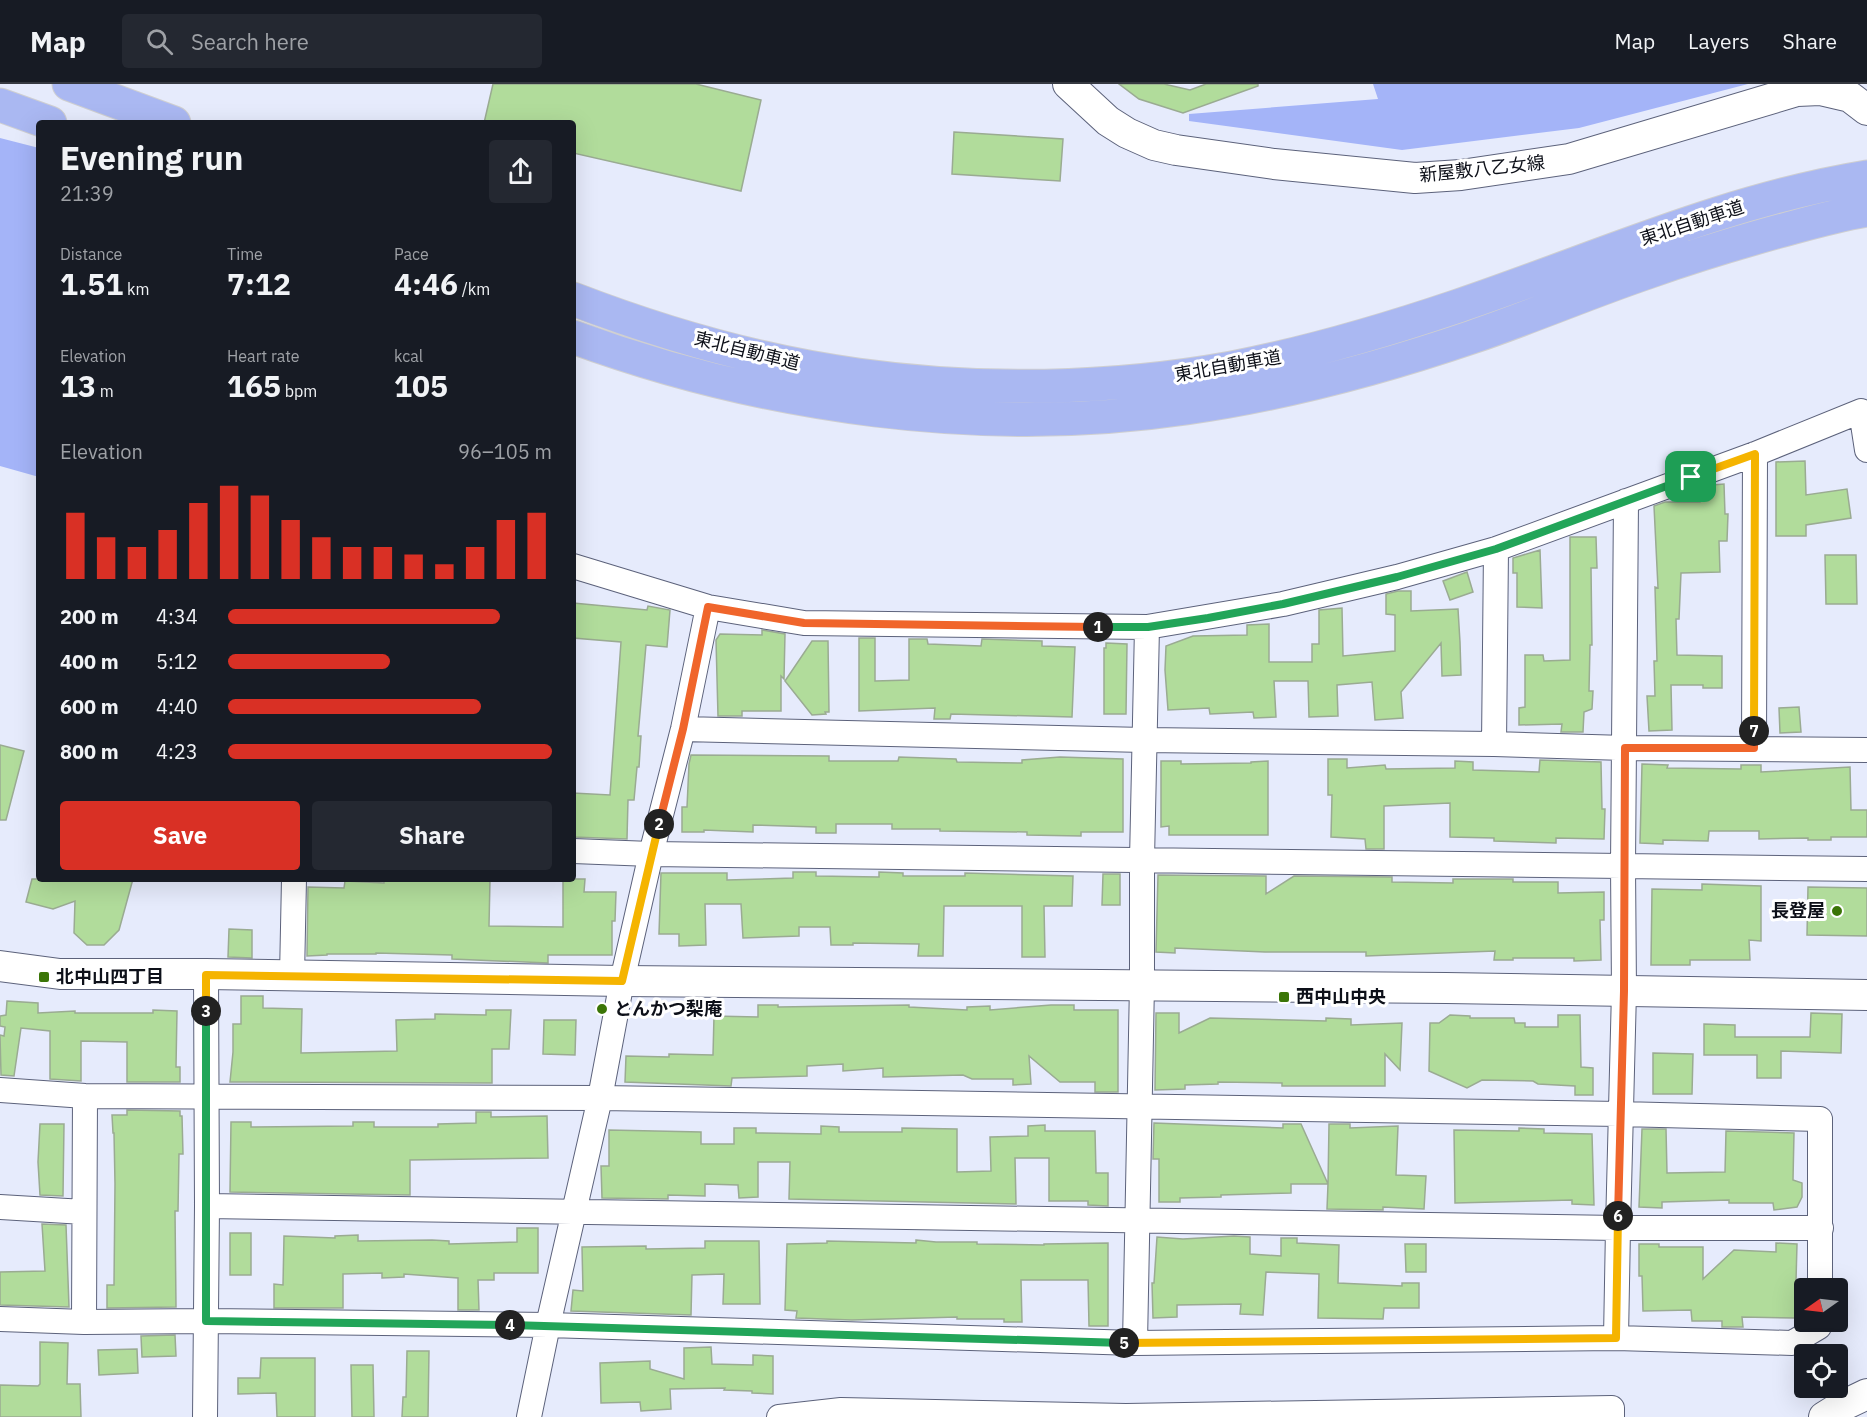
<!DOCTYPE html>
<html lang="en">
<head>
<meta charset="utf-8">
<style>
	:root { --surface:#171b24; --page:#242831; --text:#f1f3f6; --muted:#9ea1a6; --line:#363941; --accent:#d93025 }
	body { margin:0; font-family:"IBM Plex Sans","Noto Sans JP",sans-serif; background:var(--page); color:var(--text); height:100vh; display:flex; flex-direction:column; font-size:22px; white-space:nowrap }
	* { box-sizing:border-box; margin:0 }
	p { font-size:20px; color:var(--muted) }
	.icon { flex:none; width:33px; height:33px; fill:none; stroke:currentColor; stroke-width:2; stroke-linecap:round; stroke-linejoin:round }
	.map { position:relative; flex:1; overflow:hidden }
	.drawer { position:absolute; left:36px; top:36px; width:540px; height:762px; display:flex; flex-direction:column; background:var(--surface); border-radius:6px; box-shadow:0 6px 24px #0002 }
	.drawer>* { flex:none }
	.needle { width:39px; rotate:256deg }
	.tools { position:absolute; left:1794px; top:1194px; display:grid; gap:12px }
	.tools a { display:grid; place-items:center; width:54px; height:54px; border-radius:6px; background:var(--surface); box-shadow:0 6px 24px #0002; font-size:30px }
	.pin { position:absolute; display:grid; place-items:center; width:51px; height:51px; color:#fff; margin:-26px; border-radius:12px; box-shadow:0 3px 9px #0006 }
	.km { position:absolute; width:30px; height:30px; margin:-15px; border-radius:50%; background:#222; color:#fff; font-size:16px; line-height:30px; text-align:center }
	.round { display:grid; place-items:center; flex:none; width:63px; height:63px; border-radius:6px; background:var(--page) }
	.summary { display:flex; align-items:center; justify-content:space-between; height:102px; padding:0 24px }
	h1 { font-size:33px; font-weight:700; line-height:45px }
	.figures { display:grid; grid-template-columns:repeat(3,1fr); gap:9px; height:102px; padding:6px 24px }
	.figures div { display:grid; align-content:center }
	.figures b { font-size:30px; font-weight:700 }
	.figures small { font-size:16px; font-weight:400 }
	.figures p { font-size:16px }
	.chart { height:168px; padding:12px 24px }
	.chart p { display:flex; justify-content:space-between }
	.chart svg { width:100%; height:108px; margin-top:6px; stroke:var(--accent); stroke-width:6 }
	.primary-button { display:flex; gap:12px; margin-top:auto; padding:12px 24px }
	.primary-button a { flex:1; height:69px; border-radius:6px; background:var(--accent); color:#fff; font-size:24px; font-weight:700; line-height:69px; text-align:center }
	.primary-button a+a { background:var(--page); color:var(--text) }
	ul { padding:0 24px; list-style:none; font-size:20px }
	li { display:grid; grid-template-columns:96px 72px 1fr; align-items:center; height:45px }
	li i { height:15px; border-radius:8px; background:var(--accent) }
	header { display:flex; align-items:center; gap:36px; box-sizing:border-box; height:84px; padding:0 30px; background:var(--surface); border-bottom:2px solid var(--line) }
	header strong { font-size:28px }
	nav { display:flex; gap:33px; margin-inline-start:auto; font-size:21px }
	.search { width:420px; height:54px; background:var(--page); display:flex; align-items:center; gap:15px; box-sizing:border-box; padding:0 21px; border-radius:6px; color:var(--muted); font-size:22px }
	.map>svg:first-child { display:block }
	.forest { fill:#a4b4f8 }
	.building { fill:#b1dc9b; stroke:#9aab92; stroke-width:1.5 }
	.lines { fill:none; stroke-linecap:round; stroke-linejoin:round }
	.minor-casing { stroke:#5c627b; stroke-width:26 }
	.tertiary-casing { stroke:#5c627b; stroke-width:32 }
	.motorway-casing { stroke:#cfcfd1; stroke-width:35 }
	.minor { stroke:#fff; stroke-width:24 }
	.tertiary { stroke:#fff; stroke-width:30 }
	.motorway { stroke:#aab8f2; stroke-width:33 }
	.split-1-casing { stroke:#fff; stroke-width:12 }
	.split-2-casing { stroke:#fff; stroke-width:12 }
	.split-3-casing { stroke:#fff; stroke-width:12 }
	.split-4-casing { stroke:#fff; stroke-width:12 }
	.split-5-casing { stroke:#fff; stroke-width:12 }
	.split-6-casing { stroke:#fff; stroke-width:12 }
	.split-7-casing { stroke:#fff; stroke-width:12 }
	.split-8-casing { stroke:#fff; stroke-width:12 }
	.split-1 { stroke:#22a559; stroke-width:8 }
	.split-2 { stroke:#f0652b; stroke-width:8 }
	.split-3 { stroke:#f5b400; stroke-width:8 }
	.split-4 { stroke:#22a559; stroke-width:8 }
	.split-5 { stroke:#22a559; stroke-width:8 }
	.split-6 { stroke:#f5b400; stroke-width:8 }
	.split-7 { stroke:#f0652b; stroke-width:8 }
	.split-8 { stroke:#f5b400; stroke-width:8 }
	.poi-dot { fill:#3b7507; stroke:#fff; stroke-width:2 }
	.labels { text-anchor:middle; stroke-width:6; stroke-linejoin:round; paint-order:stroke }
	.street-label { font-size:18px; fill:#0d1019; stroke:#fff }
	.poi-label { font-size:18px; font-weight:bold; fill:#0d1019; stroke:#fff; text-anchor:start }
</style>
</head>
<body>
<header>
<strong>Map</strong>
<div class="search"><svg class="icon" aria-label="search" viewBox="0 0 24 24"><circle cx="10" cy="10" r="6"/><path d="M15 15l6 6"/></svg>Search here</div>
<nav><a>Map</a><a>Layers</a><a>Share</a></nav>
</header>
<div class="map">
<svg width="1867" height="1333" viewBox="0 0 1867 1333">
	<rect width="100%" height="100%" fill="#e6ebfc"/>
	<path class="forest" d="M1373 0H1748L1579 44 1402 66 1189 37V30L1378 15Z
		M0 54 39 64V393L0 382Z"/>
	<path class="building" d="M493 0H696L761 16 741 107 573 69V39H484Z
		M1119 0H1164L1190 6 1206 0H1258V2L1183 29 1139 15Z
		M954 48 1063 55 1060 97 952 90Z
		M1805 377 1806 411 1847 405 1851 434 1806 441V452H1776V378Z
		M1724 400 1725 430H1728L1727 457H1719L1720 488 1681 489 1679 535H1676L1677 571 1722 572V604H1703V601H1671L1672 646 1649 647 1647 612H1655L1654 577H1657L1655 503 1658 504 1654 422 1665 418H1700V405L1712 401Z
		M1570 453H1596L1597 484H1591L1592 561H1590L1589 607H1593L1592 625 1584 628 1583 648H1561L1562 640 1519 641V624L1525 623V571H1543L1544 577 1570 576Z
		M1540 466 1542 524 1517 523V489H1513V474Z
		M1825 471H1856L1857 520H1826Z
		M1467 488 1473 508 1450 516 1443 497Z
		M1398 507H1411V527L1458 525 1460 558 1461 591 1442 592 1441 559 1401 608 1403 634 1375 636 1372 598 1337 601 1338 632 1309 633 1308 597H1274L1276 633 1254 634 1253 628 1210 630 1209 624 1168 626 1165 586 1166 562 1193 552 1247 551V541L1269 540V578H1312V560H1319V526L1342 524 1343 572 1395 567V531L1386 530V510Z
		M573 519 647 526 648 522 670 526 667 563 646 561 638 652H641L639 683H637L634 716H628L627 755 573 753V709L610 711 621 558 573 554Z
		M762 546 785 550 784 595 781 592V627H742V632H718L716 556 720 550 762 551Z
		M859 554H875V597L909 596V555H927L928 560 981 562 982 555 1042 557V562L1075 563 1072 633 951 630 950 635H934L935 624 859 627Z
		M812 557H828L829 628H825L826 630 812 631 785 597Z
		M1106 559 1127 560 1126 630H1104V564H1106Z
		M1799 623 1801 648 1780 649 1779 624Z
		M0 661 24 667 6 736H0Z
		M691 671 829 672V677H898L899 673 956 675 957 678 1022 679V676L1060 673 1123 675V748H1081V752L1027 751V748L940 747V745H892V740H836V749H816V743L753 741V748L704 746V748H682V723H687L689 680Z
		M1328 675H1347V684L1385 681 1386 685 1455 684V677L1473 678V686L1539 688 1540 676 1601 678 1602 725H1605L1604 755 1556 754V759L1494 757V754L1450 753V719L1384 722V765H1366L1365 755 1331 753 1332 711H1328Z
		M1161 677H1181V680L1251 679V678L1268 677V751H1169V742L1161 743Z
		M1642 680 1668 681 1667 684 1741 685V681H1761V688L1850 683 1851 726H1867V753H1831V756H1808V754L1759 755V747H1709L1708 757 1663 756V760L1640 759Z
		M793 788H816V792L879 793V788L903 789V792H965V789L1073 792 1072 822H1044L1045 873H1022V822H944L943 872H918L919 860 853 859V861H831L830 843H799V852L743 854 741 820H705L706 861 679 862V850H659L661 789H727V796L793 794Z
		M1103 790H1120V821H1102Z
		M1158 791 1266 792V810L1294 792 1392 793V798L1453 799V795H1513V798H1558V809L1604 808V836H1600L1601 876 1574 877V874H1513V876H1494L1495 867 1366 872V868H1265L1175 864V869L1156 868Z
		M32 795H133L119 846 104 861H87L74 849 75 817 53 825 26 818Z
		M465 795H490L489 842 563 843V795H585L584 808H616L615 837H612V871H548V879L452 875V871L376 869V870H327V871L307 872 308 803 344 804 345 797 384 799V797H465Z
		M1702 800 1761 802V857L1749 856 1750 876H1690V881H1651L1652 805 1702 806Z
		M1808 803 1867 804V852L1807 851Z
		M229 845 252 846V874L228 873Z
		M241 912H263V924L302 925 301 969 397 967 396 936 435 935V930L486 931V926H511L509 965H492V999L230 998 233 968V940H241Z
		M7 917 38 919V929L75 927V929H153V926L177 927 176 983H180V998H127V958L81 957V997L50 995V947L21 944 14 992 1 991 0 951 4 952 5 943 0 942V932L6 931Z
		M758 921H778V923L909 921V923L967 926V923L990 922V926L1051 921H1074V926H1118V1008H1095V998H1060L1029 972 1031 1000 1013 1001V995H972L963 991 883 993V984L843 987V980L807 982V992L732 994 731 1002 625 998 626 972 669 973V970L713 971 714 932 758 933Z
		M1156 929H1179V949L1210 934 1326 937V934L1351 935V941L1402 939 1400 986 1385 970V1002H1282V999L1218 998V1000L1185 1001V1005L1155 1006Z
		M1811 929 1842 930 1841 969 1781 967V994H1757V971H1704V940L1735 941V953H1810Z
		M1450 931 1470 932V934H1514L1515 939H1525V943H1558V931H1580L1581 983 1593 984V1011H1575V1002L1538 1000 1533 997 1482 996 1467 1004 1429 987 1430 939H1439Z
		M544 936H576L575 971 543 970Z
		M1653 969 1693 970 1692 1010H1653Z
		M127 1026 180 1027V1032H182L183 1070H179L178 1127H175L176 1223 107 1224V1201H114L115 1100 114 1049H113L112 1031H127Z
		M476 1028H491V1033L547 1032 548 1074 410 1076V1111L230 1108 231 1038H251V1043L353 1042V1038H374V1043H438V1040L476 1039Z
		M1154 1039 1283 1044V1040H1301L1328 1100 1329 1040H1350V1044L1398 1042 1396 1091 1426 1092 1424 1125 1383 1123V1126L1327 1125 1328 1100H1291V1109L1221 1111V1113L1180 1114V1118H1159V1075H1153Z
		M40 1040H64L63 1112 40 1111 38 1078Z
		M1045 1041V1047H1095L1096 1089H1108V1122L1088 1121V1117H1049V1074H1015L1016 1120 789 1115 790 1078H758V1113L739 1114 738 1101 705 1100V1112L668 1111V1115L602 1114 601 1082H609V1046L701 1048V1060H734V1044H756V1049L821 1050V1042L839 1043V1048H902V1044L957 1045V1088L991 1087 990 1053 1028 1052V1042Z
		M1519 1044 1544 1045V1049L1592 1050 1594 1121 1572 1120V1116L1455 1119 1454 1046 1519 1047Z
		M1642 1045H1666L1667 1089 1725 1088 1726 1047 1794 1049 1793 1096 1802 1099V1113L1797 1123 1774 1126 1773 1119H1729V1116L1662 1118V1124L1639 1123Z
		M42 1140 66 1141 69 1223 0 1221V1188L45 1187Z
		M517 1144H538V1189H494V1196H478L479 1226H458V1194L404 1190V1193L382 1194V1189L343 1190V1224H274V1200L283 1201 284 1152 335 1154V1152L358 1151V1157L432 1156 449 1157V1160L517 1158Z
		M230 1149H251V1191H230Z
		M1234 1152 1250 1153V1170L1281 1172V1154H1297V1159L1339 1161 1338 1199 1402 1202V1199H1419V1224H1384L1383 1235 1318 1234 1319 1190 1266 1188 1263 1231 1240 1230 1241 1220 1177 1221V1233L1153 1234 1152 1199H1154L1157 1153 1183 1155Z
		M916 1156 936 1158H977V1160L1044 1161V1160L1108 1159V1242H1089L1088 1196H1021L1022 1238H1004V1235H957V1233L852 1236 796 1234 797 1227 785 1226 787 1160 827 1159V1157L916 1159Z
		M705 1157H759L760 1220H723L724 1190 692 1191 691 1231 571 1227 573 1206 583 1207 582 1163 646 1162V1165L705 1164Z
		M1776 1159 1797 1160 1795 1234 1742 1233 1743 1243H1722V1237H1692L1691 1226 1643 1227 1642 1192H1639V1160H1659V1163H1703V1195L1734 1166 1776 1168Z
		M1405 1160H1426V1188H1406Z
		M175 1251 176 1272 142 1273 141 1252Z
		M40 1258 68 1259 67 1300H80L81 1333H0V1301L38 1302 40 1300Z
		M711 1263 712 1280 753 1281V1271L773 1272V1310L752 1309V1307L724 1306 725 1304 670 1305 671 1325 641 1327 640 1318 601 1319 600 1279 650 1277V1285L684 1295V1264Z
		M137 1265 138 1289 99 1291 98 1266Z
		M407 1267H429L428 1333H402L403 1313H406Z
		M261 1274H315V1333H277L276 1309 238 1310V1294H260Z
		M351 1281H373L374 1333H352Z"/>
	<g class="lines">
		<g class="minor-casing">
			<path id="minor" d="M573 482 708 523 804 539 1147 543 1283 520 1397 493 1496 465 1755 370 1861 327 1867 366
				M683 645 1144 656 1494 660 1625 664 1867 666
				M1494 660 1496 465
				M1754 664 1755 370
				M573 767 651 770 1867 785
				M292 892 294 795
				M0 1006 85 1012 600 1014 1620 1030 1820 1035V1204
				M207 1122 1618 1144H1821
				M0 1123 84 1128
				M0 1235 84 1238 205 1237 548 1241 1135 1259 1616 1254 1792 1259 1819 1243 1820 1238
				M84 1238 85 1012
				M1616 1254 1618 1144 1624 907 1623 782 1626 417
				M1135 1259 1142 900V776L1147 543
				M205 1333 207 1122 206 890
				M529 1333 548 1241 600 1014 622 897 651 770 683 645 708 523
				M779 1333 841 1326 1126 1332 1612 1324V1333"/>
		</g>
		<g class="tertiary-casing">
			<path id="tertiary" d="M1068 0 1108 37 1127 49 1154 61 1176 66 1274 80 1415 94 1461 91 1569 75 1797 7 1820 6 1850 13 1867 26
				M0 882 60 890H206L622 897 1446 904 1867 911
				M1824 1333 1840 1323 1867 1310"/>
		</g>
		<g class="motorway-casing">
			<path id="motorway" d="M69 0 174 39
				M0 21 50 39
				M573 215C664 250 761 278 858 291 981 308 1110 306 1232 284 1309 269 1384 247 1458 222 1594 176 1725 116 1867 93
				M573 253C764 323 984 354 1186 324 1284 310 1378 285 1472 253 1531 233 1589 208 1648 188 1690 173 1733 160 1776 148 1806 140 1836 131 1867 126"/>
		</g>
		<use href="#minor" class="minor"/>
		<use href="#tertiary" class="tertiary"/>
		<use href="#motorway" class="motorway"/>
	</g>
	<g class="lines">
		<g class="split-1-casing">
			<path id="split-1" d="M1098 543H1148L1208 534 1283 520 1397 493 1496 465 1691 393"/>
		</g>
		<g class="split-2-casing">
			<path id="split-2" d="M659 740 683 645 708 523 804 539 1098 543"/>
		</g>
		<g class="split-3-casing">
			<path id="split-3" d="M206 927V891L622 897 659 740"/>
		</g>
		<g class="split-4-casing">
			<path id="split-4" d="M206 927V1237L510 1241"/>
		</g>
		<g class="split-5-casing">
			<path id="split-5" d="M510 1241 1124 1259"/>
		</g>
		<g class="split-6-casing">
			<path id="split-6" d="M1124 1259 1616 1254 1618 1132"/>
		</g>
		<g class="split-7-casing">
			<path id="split-7" d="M1618 1132 1624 907 1625 664H1754V647"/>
		</g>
		<g class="split-8-casing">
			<path id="split-8" d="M1691 393 1755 370 1754 647"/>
		</g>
		<use href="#split-1" class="split-1"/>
		<use href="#split-2" class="split-2"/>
		<use href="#split-3" class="split-3"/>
		<use href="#split-4" class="split-4"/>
		<use href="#split-5" class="split-5"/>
		<use href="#split-6" class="split-6"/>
		<use href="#split-7" class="split-7"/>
		<use href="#split-8" class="split-8"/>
	</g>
	<g class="poi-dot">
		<circle cx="1837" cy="827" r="6"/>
		<rect x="38" y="887" width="12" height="12" rx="3"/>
		<rect x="1278" y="907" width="12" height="12" rx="3"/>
		<circle cx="602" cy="925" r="6"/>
	</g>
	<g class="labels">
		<g class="street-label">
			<text transform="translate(1482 85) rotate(-6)" y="6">新屋敷八乙女線</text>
			<text transform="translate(1692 139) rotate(-18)" y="6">東北自動車道</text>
			<text transform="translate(747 267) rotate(14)" y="6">東北自動車道</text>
			<text transform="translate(1228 282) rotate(-10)" y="6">東北自動車道</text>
		</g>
		<g class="poi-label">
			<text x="1825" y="833" text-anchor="end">長登屋</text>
			<text x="56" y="899">北中山四丁目</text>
			<text x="1296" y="919">西中山中央</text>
			<text x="614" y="931">とんかつ梨庵</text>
		</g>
	</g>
</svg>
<div class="tools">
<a><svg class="needle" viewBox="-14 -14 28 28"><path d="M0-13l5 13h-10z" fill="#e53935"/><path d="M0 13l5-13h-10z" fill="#9ea1a6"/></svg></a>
<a><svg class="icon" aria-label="locate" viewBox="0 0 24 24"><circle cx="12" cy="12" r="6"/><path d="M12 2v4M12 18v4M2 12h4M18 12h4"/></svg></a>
</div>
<div class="pin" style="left:1691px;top:393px;background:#1e9e55"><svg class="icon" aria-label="arrive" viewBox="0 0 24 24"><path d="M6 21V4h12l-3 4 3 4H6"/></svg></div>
<b class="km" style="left:1098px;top:543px">1</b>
<b class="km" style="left:659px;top:740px">2</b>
<b class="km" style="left:206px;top:927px">3</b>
<b class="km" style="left:510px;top:1241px">4</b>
<b class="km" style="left:1124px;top:1259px">5</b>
<b class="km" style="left:1618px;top:1132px">6</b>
<b class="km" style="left:1754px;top:647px">7</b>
<section class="drawer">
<div class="summary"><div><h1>Evening run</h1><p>21:39</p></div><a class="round"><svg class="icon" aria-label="share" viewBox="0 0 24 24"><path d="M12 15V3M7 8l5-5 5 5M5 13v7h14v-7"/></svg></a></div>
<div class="figures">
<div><p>Distance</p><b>1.51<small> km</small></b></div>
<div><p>Time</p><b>7:12</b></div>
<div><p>Pace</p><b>4:46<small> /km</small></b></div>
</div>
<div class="figures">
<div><p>Elevation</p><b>13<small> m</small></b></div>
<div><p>Heart rate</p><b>165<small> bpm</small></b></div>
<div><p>kcal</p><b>105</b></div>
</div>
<div class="chart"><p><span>Elevation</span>96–105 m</p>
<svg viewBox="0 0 160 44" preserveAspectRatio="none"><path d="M5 44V17M15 44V27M25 44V31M35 44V24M45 44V13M55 44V6M65 44V10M75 44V20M85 44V27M95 44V31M105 44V31M115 44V34M125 44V38M135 44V31M145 44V20M155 44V17"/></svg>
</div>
<ul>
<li><b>200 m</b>4:34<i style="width:84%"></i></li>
<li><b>400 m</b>5:12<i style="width:50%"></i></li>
<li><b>600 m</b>4:40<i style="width:78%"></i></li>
<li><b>800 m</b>4:23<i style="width:100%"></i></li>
</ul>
<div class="primary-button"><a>Save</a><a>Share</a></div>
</section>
</div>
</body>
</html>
